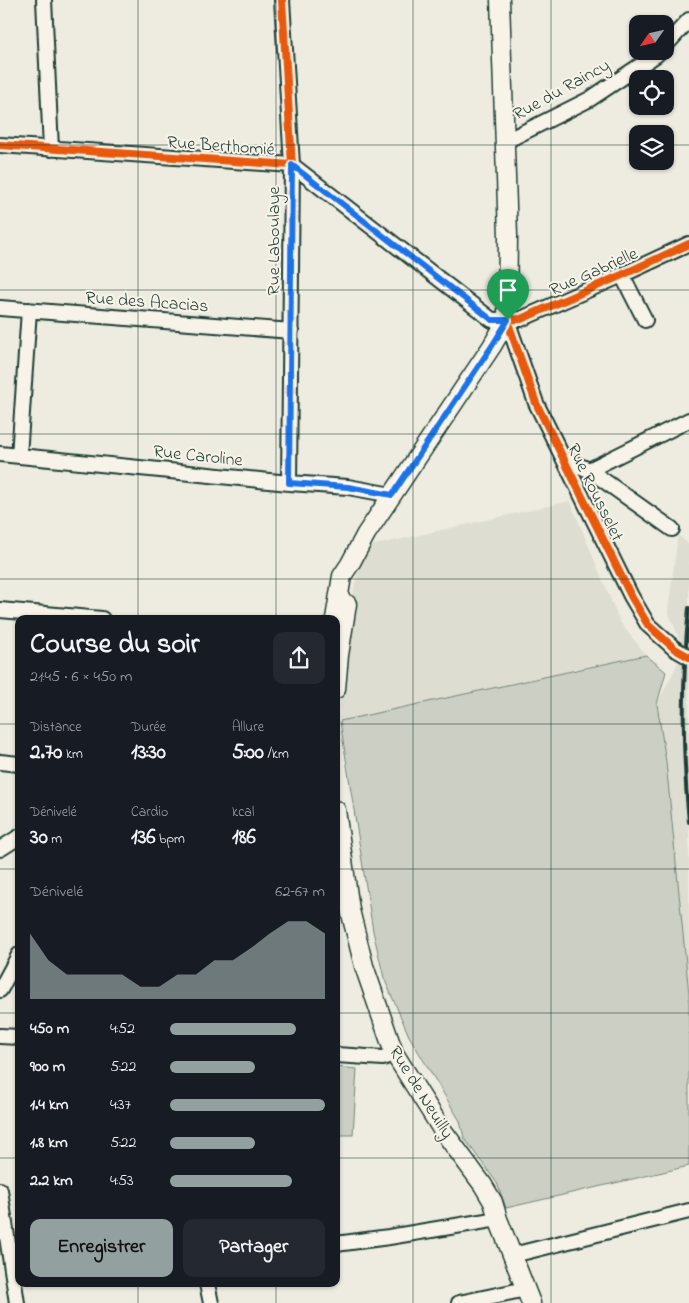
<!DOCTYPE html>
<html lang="fr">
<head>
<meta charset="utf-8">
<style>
	:root { --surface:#171b24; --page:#242831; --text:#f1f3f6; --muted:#9ea1a6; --accent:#92a19f }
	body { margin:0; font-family:"Indie Flower",sans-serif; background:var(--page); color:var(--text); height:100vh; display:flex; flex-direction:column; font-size:19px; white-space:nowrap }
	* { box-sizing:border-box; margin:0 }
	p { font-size:16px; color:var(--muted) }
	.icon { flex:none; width:28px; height:28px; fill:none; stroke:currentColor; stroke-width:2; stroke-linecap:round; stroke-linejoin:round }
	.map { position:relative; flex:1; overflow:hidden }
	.drawer { position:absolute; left:15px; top:615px; width:325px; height:672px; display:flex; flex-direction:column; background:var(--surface); border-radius:10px; box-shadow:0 1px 4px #0004 }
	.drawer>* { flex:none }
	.needle { width:32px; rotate:236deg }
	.buttons { position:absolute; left:629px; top:15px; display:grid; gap:10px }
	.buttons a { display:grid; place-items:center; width:45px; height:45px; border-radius:10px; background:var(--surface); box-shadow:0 1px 4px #0004; font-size:25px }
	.pin { position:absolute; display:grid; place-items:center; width:42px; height:42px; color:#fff; margin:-51px -21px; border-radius:50% 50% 50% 0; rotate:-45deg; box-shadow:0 0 5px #0007 }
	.pin .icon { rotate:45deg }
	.round { display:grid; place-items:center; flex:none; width:52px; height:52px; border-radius:10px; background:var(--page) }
	.overview { display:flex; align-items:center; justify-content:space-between; height:85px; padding:0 15px }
	h1 { font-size:28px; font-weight:700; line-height:38px }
	.stats { display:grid; grid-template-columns:repeat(3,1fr); gap:8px; height:85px; padding:5px 15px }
	.stats div { display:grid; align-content:center }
	.stats b { font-size:21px; font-weight:700 }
	.stats small { font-size:14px; font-weight:400 }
	.stats p { font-size:14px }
	.chart { height:140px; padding:10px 15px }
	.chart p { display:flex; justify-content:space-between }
	.chart svg { width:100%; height:90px; margin-top:5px; fill:var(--accent); opacity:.7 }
	.button { display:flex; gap:10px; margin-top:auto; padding:10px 15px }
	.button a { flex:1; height:58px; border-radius:10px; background:var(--accent); color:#111; font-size:20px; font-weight:700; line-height:58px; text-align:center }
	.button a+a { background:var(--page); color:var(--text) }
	ul { padding:0 15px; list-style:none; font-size:16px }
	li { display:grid; grid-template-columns:80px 60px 1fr; align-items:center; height:38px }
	li i { height:12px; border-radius:6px; background:var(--accent) }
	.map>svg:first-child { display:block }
	.built { fill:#ddddd2 }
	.pitch { fill:#cccfc4; stroke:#76867c }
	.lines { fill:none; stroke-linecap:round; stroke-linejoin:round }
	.minor-casing { stroke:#1f3d34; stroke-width:18 }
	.major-casing { stroke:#1f3d34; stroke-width:21 }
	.minor { stroke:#f7f3e8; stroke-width:14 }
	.major { stroke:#f7f3e8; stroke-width:18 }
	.rail { stroke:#1f3d34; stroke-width:4 }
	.minor-bridge-casing { stroke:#1f3d34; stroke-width:18; stroke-linecap:butt }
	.minor-bridge { stroke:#f7f3e8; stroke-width:14 }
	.cycleway-casing { stroke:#f7f3e8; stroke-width:11 }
	.cycleway { stroke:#e8590c; stroke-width:8 }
	.route-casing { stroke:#fff; stroke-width:10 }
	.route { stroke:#1a73e8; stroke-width:6 }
	.grid { fill:none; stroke:#1f3d34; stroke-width:1; stroke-opacity:0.55 }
	.labels { text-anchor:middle; stroke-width:4; stroke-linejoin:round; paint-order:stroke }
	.street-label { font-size:18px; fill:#1f3d34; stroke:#f7f3e8 }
</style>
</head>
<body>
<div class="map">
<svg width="689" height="1303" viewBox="0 0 689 1303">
	<rect width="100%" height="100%" fill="#eeece1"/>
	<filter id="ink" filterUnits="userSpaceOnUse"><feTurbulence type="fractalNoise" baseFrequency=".02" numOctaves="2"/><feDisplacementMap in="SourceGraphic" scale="10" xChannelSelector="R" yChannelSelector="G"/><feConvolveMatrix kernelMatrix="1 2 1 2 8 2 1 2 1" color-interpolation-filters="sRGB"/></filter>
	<g filter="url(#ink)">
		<path class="built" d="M570 501 620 622 646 655 340 721 343 668 350 609 360 560 371 546Z
			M678 535 689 545V646L680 641 668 611Z
			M680 659 689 664V995L675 883 666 762 657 704Z"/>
		<path class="pitch" d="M646 655 666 672 657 704 666 762 689 994V1166L506 1208 497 1183 464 1138 460 1121 409 1036 384 978 373 931 340 721Z
			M336 1067 357 1069 353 1135H336Z"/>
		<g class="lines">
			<g class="minor-casing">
				<path id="minor" d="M44 0 51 149
					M282 0 292 165 289 483
					M665 46 689 20
					M504 142 590 99 656 55 660 51
					M0 145 292 165 492 320 521 319 622 275 689 244
					M622 275 645 320
					M0 308 291 331
					M507 320 536 403 631 596 648 625 675 649
					M0 454 289 483 348 487 392 495
					M19 456 29 310
					M564 459 589 470 672 529
					M589 470 689 420
					M0 610 102 619
					M0 762 19 764
					M0 849 19 837
					M0 990 19 955
					M0 1036 19 1037
					M336 1055 383 1058 394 1053
					M0 1190 17 1303
					M336 1244 389 1237 498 1219
					M513 1255 689 1211
					M207 1284 211 1303
					M459 1303 526 1289"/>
			</g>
			<g class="major-casing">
				<path id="major" d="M335 619 342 576 350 564 366 534 492 346 507 320 508 236 500 0
					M336 689 339 655 347 604
					M336 810 350 910 364 966 394 1053 441 1128 483 1185 493 1202 498 1219 531 1303"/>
			</g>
			<use href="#minor" class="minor"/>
			<use href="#major" class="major"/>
			<path class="rail" d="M689 608C682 679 682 751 689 822"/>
			<g class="minor-bridge-casing">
				<path id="minor-bridge" d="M675 649 689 657"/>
			</g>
			<use href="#minor-bridge" class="minor-bridge"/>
			<g class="cycleway-casing">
				<path id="cycleway" d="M282 0 292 165 289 483
					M0 145 292 165 492 320 521 319 622 275 689 244
					M507 320 536 403 631 596 648 625 675 649 689 657"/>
			</g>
			<use href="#cycleway" class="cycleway"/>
		</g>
	</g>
	<g class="lines" filter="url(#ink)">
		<g class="route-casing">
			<path id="route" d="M292 165 492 320H508L492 346 392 495 348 487 289 483Z"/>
		</g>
		<use href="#route" class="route"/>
	</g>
	<path class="grid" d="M138 0V619M276 0V619M413 0V1303M551 0V1303M0 145H638M665 145H689M0 290H689M0 434H689M0 579H689M0 724H19M336 724H689M0 869H19M336 869H689M0 1013H19M336 1013H689M0 1158H19M336 1158H689M138 1284V1303M276 1284V1303"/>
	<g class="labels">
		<g class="street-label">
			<text transform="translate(561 89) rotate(-29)" y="6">Rue du Raincy</text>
			<text transform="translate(221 145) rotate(4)" y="6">Rue Berthomié</text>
			<text transform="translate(273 241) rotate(-90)" y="6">Rue Laboulaye</text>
			<text transform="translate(593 271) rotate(-24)" y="6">Rue Gabrielle</text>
			<text transform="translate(147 301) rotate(4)" y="6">Rue des Acacias</text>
			<text transform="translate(198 455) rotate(6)" y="6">Rue Caroline</text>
			<text transform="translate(596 492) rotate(64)" y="6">Rue Rousselet</text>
			<text transform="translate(422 1092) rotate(58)" y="6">Rue de Neuilly</text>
		</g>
	</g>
</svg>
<div class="buttons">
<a><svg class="needle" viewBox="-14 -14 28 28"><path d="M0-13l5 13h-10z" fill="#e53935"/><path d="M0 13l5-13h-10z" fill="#9ea1a6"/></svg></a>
<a><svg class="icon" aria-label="locate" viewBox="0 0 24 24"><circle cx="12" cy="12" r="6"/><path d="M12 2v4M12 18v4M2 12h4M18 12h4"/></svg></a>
<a><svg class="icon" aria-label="layers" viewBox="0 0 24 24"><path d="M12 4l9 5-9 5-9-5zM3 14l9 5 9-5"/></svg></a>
</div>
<div class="pin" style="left:508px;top:320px;background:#1e9e55"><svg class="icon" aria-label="arrive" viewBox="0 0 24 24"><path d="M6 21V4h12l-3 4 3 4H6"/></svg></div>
<section class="drawer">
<div class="overview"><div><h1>Course du soir</h1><p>21:45 · 6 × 450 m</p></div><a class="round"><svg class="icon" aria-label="share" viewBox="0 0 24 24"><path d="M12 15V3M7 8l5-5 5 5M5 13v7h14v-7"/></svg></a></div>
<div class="stats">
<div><p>Distance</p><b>2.70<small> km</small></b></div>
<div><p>Durée</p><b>13:30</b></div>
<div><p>Allure</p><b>5:00<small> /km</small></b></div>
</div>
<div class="stats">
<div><p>Dénivelé</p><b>30<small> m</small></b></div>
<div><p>Cardio</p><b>136<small> bpm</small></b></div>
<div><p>kcal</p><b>186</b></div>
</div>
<div class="chart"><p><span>Dénivelé</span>62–67 m</p>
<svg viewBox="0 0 160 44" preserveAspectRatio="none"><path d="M0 44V12L10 25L20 32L30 32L40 32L50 32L60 38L70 38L80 32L90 32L100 25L110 25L120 19L130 12L140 6L150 6L160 12V44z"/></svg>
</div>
<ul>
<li><b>450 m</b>4:52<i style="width:81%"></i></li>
<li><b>900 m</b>5:22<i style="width:55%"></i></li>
<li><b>1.4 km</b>4:37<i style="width:100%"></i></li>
<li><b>1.8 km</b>5:22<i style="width:55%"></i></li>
<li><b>2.2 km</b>4:53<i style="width:79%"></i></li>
</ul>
<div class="button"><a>Enregistrer</a><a>Partager</a></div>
</section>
</div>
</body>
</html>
